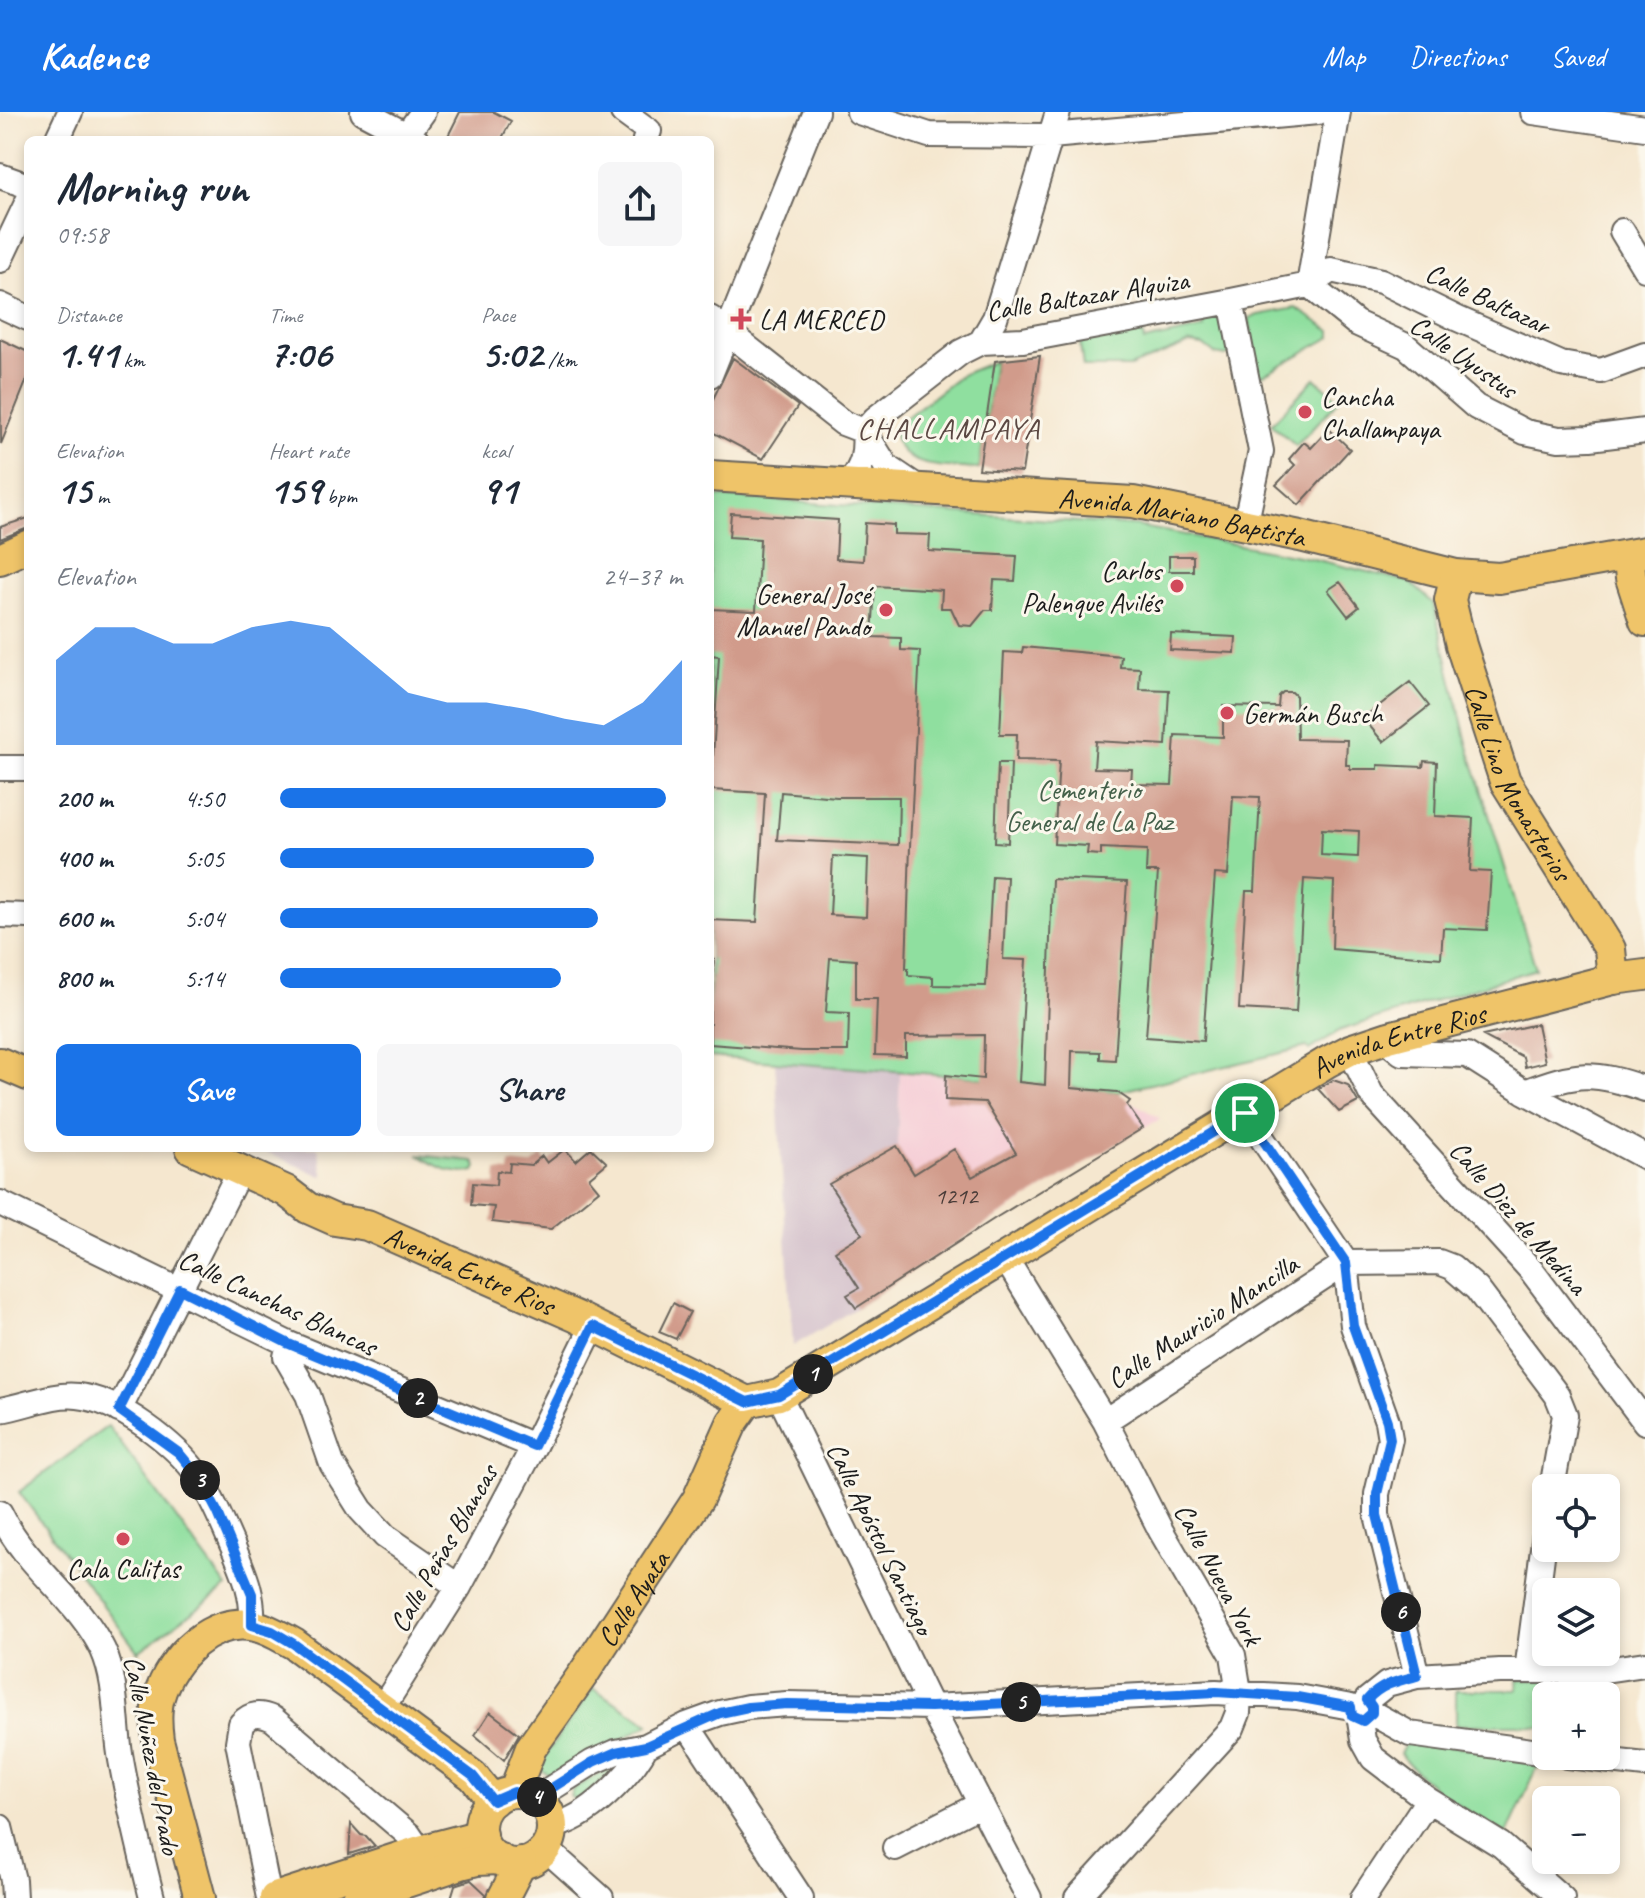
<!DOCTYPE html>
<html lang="en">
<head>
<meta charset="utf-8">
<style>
	:root { --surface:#fff; --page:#f6f6f7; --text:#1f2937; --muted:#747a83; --accent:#1a73e8 }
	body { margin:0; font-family:Caveat,sans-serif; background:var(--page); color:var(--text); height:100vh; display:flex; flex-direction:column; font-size:30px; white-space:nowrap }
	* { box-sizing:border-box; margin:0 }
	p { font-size:26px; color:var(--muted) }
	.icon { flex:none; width:44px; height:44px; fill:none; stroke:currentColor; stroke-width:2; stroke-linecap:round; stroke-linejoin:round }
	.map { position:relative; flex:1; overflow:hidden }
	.details { position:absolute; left:24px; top:24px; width:690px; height:1016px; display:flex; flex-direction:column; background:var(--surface); border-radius:12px; box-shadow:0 4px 12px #0003 }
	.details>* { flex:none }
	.buttons { position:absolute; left:1532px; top:1362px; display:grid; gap:16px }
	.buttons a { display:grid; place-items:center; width:88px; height:88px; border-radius:12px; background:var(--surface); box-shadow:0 4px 12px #0003; font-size:40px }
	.pin { position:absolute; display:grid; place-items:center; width:68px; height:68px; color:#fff; margin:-34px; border:4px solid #fff; border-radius:50%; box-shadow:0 2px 8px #0007 }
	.km { position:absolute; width:40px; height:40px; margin:-20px; border-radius:50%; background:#222; color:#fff; font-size:22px; line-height:40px; text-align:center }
	.round { display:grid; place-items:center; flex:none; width:84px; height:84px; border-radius:12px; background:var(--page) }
	.headline { display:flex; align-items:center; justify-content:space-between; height:136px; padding:0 32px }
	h1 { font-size:44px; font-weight:800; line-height:60px }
	.stats { display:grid; grid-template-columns:repeat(3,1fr); gap:12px; height:136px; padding:8px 32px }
	.stats div { display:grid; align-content:center }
	.stats b { font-size:40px; font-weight:800 }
	.stats small { font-size:22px; font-weight:400 }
	.stats p { font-size:22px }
	.chart { height:224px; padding:16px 32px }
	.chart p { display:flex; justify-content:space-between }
	.chart svg { width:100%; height:144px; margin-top:8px; fill:var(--accent); opacity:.7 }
	.action { display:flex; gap:16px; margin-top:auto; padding:16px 32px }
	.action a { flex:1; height:92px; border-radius:12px; background:var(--accent); color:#fff; font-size:32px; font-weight:800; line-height:92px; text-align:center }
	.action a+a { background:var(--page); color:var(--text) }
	ul { padding:0 32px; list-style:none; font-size:26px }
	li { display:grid; grid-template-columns:128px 96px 1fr; align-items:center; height:60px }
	li i { height:20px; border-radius:10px; background:var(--accent) }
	header { display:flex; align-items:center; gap:48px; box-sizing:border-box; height:112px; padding:0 40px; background:var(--accent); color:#fff }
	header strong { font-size:38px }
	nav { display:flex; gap:44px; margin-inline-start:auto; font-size:28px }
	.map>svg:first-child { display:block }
	.built { fill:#f6cfd7 }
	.industrial { fill:#d1bdc9 }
	.green { fill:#8fdf9f; stroke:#567e5e; stroke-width:2 }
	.building { fill:#d19b8b; fill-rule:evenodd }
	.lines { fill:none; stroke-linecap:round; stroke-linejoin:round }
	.minor-casing { stroke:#68635b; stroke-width:28 }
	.major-casing { stroke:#68635b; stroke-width:34 }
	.minor { stroke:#fff; stroke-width:24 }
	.major { stroke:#efc469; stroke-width:30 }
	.route-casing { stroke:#fff; stroke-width:16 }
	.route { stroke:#1a73e8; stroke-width:10 }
	.poi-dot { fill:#d1495b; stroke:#fbf7ec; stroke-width:3 }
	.labels { text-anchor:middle; stroke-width:6; stroke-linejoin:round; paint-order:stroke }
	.number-label { font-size:24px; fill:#493c38 }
	.street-label { font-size:28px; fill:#1c1c1c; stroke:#fbf7ec }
	.poi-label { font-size:28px; fill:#1c1c1c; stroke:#fbf7ec; text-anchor:start }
	.park-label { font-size:28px; fill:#44604a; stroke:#fbf7ec }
	.neighbourhood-label { font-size:30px; letter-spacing:2px; fill:#5b4843; stroke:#fbf7ec }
</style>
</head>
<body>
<header>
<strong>Kadence</strong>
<nav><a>Map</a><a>Directions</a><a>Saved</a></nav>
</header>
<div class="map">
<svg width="1645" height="1786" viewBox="0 0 1645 1786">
	<rect width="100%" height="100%" fill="#fbf7ec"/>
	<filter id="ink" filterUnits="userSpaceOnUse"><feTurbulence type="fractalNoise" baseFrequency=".0125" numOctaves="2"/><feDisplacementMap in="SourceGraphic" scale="16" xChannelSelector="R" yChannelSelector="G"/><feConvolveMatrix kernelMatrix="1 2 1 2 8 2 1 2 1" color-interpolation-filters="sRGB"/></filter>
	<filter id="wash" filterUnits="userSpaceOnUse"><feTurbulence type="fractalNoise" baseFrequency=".006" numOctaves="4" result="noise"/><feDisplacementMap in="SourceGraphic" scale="32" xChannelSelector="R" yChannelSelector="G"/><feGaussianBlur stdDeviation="1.8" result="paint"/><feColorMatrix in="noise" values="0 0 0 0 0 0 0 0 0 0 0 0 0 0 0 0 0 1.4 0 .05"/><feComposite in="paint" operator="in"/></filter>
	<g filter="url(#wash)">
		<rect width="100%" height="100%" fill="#f5e7cf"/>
		<path class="built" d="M900 960 1117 981 1161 1007 1143 1016 957 1130 897 1034Z"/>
		<path class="industrial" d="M775 951 900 960 897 1034 957 1130 856 1196 793 1234Z
			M257 1036H318L324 1065Z"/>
		<path class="green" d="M1296 196 1331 219V225L1261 264 1257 261 1249 207 1253 204Z
			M1223 200 1233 239 1226 244 1215 242 1203 233 1190 231 1130 255H1083L1080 233 1082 230 1142 217 1144 229 1204 216 1202 203Z
			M995 249 979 357C950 354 902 360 895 323L900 310 963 262Z
			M1315 266 1339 288 1296 334 1271 312Z
			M710 384 1137 414 1309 446 1410 470 1433 491 1467 631 1536 857 1341 918 1309 938 1307 935 1117 980 947 963 710 945Z
			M418 1043 474 1049 477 1055 475 1059C452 1065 437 1054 418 1043Z
			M108 1314 227 1475 138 1540 19 1380Z
			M1518 1567 1607 1569 1611 1623 1606 1622V1584H1546V1616L1518 1613H1456V1578H1517Z
			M593 1576 649 1612 555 1666 537 1655Z
			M1407 1628 1542 1645 1507 1722C1467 1700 1429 1677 1400 1642Z
			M638 1639 577 1690 570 1684 573 1677Z"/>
		<g id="blocks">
			<path class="building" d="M460 0H494L511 9 501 28H446Z
				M0 227 28 240V265L1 332Z
				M1040 244 1022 360 979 357 995 249Z
				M733 246 798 294 763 347 710 319V293Z
				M1329 317 1350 337 1299 393 1276 373 1295 353 1289 347 1304 330 1311 336Z
				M731 401 838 408 836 447 863 449 865 411 894 413V422L930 423 929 439 1017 444 1015 469 994 468 992 498H985L972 514 959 513 951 496H941L942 478 875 474 872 525 901 526V538L920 539 910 734 906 856H908V863L933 865V873L986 874 992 764 1007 765 1003 847 1026 848 1019 970 1045 973 1052 767 1127 770 1115 948 1100 947V940L1072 939 1071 976 1117 980 1130 989 1127 993 1143 1016 997 1105 856 1196 847 1183 859 1176 835 1139 862 1122 829 1072 897 1034 914 1062 954 1037 972 1065 1016 1041 985 990 945 988 946 963 983 967 984 923 906 924V944L875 943 877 887H856V848L830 846 826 900 849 901 848 939H802L710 932V887L714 847 710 846V808L757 810 765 681 711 678 719 544 710 543V497L756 499 760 427 729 425ZM781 680 837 685H899L898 733 777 728ZM833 744 868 746 866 805 830 803Z
				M28 406V416L0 427V415Z
				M1169 444H1193V459H1169Z
				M1340 470 1359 495 1348 504 1328 478Z
				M1171 522 1236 525 1235 541 1170 538Z
				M1023 535 1121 544 1120 555 1140 556 1139 577 1169 578 1166 633 1096 629 1094 656 1132 657 1131 672 1172 673 1175 623 1223 625V594L1278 595 1279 584 1283 580H1292L1296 584 1297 627 1347 628 1346 653H1350V657H1378V653L1423 655 1424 649 1437 650 1435 704 1473 706 1470 759 1491 760 1487 818 1443 816 1441 846 1332 837 1334 769 1304 767 1296 900 1239 897 1246 779H1255L1260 685 1233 684 1228 763 1215 762 1203 929 1146 925 1158 760H1146L1147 738 1101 736V743L1087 742 1088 734 1054 732 1059 649 1016 648 1017 622H1000L1004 540 1022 541ZM1322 717 1359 719 1358 745 1321 743Z
				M1410 570 1429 594 1383 630 1363 606Z
				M998 651H1011L1008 731 995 730Z
				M1537 912 1545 950 1525 955 1523 945 1483 924Z
				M1333 968 1348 973 1358 990 1339 1000 1318 977Z
				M591 1036 607 1051 589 1066 599 1078 551 1117 492 1110 494 1095 471 1093 473 1071 496 1073 497 1059 509 1060 510 1051 531 1053 542 1044 547 1051 565 1037 576 1049Z
				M673 1191 690 1200 676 1227 659 1220Z
				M490 1600 519 1622 504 1648 475 1623Z
				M351 1712 361 1723 366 1724 375 1734 349 1742Z
				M471 1768 486 1782 485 1786H451L455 1773Z"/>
		</g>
	</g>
	<g filter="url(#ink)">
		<use href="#blocks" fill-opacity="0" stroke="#68635b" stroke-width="2"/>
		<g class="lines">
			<g class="minor-casing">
				<path id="minor" d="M363 0 416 28
					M623 0 649 19 645 28
					M859 0 929 23 1051 24 1318 0
					M1533 0 1645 16
					M57 28 70 0
					M403 28 423 0
					M0 64 28 74
					M1622 119 1645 157
					M0 148 28 89
					M1309 173 1356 211 1406 234 1476 295 1525 320 1559 327 1590 326 1645 319
					M1309 173 1338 0
					M1231 189 1261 339 1245 414
					M0 193 28 206
					M710 206 843 311 864 319 886 354 923 379
					M981 230 995 206 1058 0
					M710 263 816 0
					M849 372C863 354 866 342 864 319L875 307 961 240 981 230 1023 228 1231 189 1309 173 1331 158 1381 169 1458 207 1561 252 1601 259 1645 243
					M0 656H28
					M0 803 28 804
					M1389 925 1393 934 1402 941 1467 943 1525 980 1645 1045
					M1350 938 1371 982 1531 1158 1645 1310
					M1525 980C1576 960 1594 959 1645 977
					M1245 1001 1346 1151 1353 1214 1387 1309 1390 1327 1377 1382V1403L1417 1564
					M0 1091 289 1232 534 1334
					M1004 1144 1105 1309 1161 1419 1233 1543 1239 1580 1238 1601 1232 1616 1077 1786
					M289 1232 286 1245 308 1283 332 1352 361 1398 385 1424 459 1475
					M779 1283 931 1595 1029 1786
					M0 1298C26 1294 52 1281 78 1284 119 1288 176 1332 199 1365 213 1387 223 1412 234 1437 245 1463 254 1484 252 1513
					M119 1298 240 1058
					M1105 1309 1346 1151 1439 1150 1452 1155 1477 1177 1557 1283 1565 1303 1552 1376
					M0 1401C26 1455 78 1486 103 1538 117 1569 115 1609 120 1642 128 1690 140 1738 152 1786
					M1527 1559 1546 1414
					M1367 1588 1387 1572 1417 1564 1500 1559H1598L1645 1552
					M381 1598 459 1475 534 1334 593 1214
					M1372 1601 1410 1622 1546 1641
					M1360 1609 1363 1628 1373 1646 1428 1688 1501 1733 1562 1786
					M687 1613 801 1786
					M1567 1644 1645 1653
					M536 1686 593 1650 616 1640 646 1634 687 1613 720 1601 748 1595 787 1592 931 1595 1216 1580 1297 1585 1351 1595
					M552 1714C588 1707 629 1665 646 1634
					M0 1715 13 1768 14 1786
					M545 1736 601 1786
					M895 1736 979 1693
					M269 1786 238 1630 241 1612C251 1601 260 1601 273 1607L409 1723 420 1739
					M1363 1786 1428 1688"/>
			</g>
			<g class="major-casing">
				<g id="major">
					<path id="s1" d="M710 364 1133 390 1300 424 1456 463 1499 466 1645 440"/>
					<path d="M1628 444 1631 466 1645 509"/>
					<path d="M0 447 28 434"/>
					<path id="s2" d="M1456 463 1450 488 1461 533 1505 669 1610 837 1613 867"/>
					<path d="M0 951 28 963"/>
					<path id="s3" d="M191 1036 286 1079 308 1096 335 1108 367 1113 577 1205 747 1290 779 1283 1327 950 1350 938 1389 925 1613 867 1645 863"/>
					<path id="s4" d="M514 1680 531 1636 584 1561 698 1387 732 1311 747 1290"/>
					<circle cx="516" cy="1716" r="36"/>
					<path d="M200 1786 158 1628C156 1613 155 1599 159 1585 170 1546 212 1504 255 1514 269 1517 281 1525 294 1532L473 1664 493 1689"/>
					<path d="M275 1786 420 1739 481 1723"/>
					<path d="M358 1786 461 1752 477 1748 500 1747"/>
					<path d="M503 1786 521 1751"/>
				</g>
			</g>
			<use href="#minor" class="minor"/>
			<use href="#major" class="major"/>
		</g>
	</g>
	<g class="lines" filter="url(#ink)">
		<g class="route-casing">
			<path id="route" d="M1245 1001 1346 1151 1353 1214 1387 1309 1390 1327 1377 1382V1403L1417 1564C1397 1569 1381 1572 1367 1588L1372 1595V1601L1363 1609 1352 1604 1351 1595 1297 1585 1216 1580 931 1595 787 1592 748 1595 720 1601 646 1634 616 1640 593 1650 536 1686 514 1680 493 1689 473 1664 294 1532 272 1519 252 1513V1482L218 1401 199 1365 179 1341 119 1298 180 1177 289 1232 534 1334 593 1214 747 1290 779 1283Z"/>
		</g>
		<use href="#route" class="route"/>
	</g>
	<g class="poi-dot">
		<path d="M737 195h8v8h8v8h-8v8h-8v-8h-8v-8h8z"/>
		<circle cx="1305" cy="300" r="8"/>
		<circle cx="1177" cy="474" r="8"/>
		<circle cx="886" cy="498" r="8"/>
		<circle cx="1227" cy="601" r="8"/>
		<circle cx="123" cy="1427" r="8"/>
	</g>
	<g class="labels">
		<g class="number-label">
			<text x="956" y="1092">1212</text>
		</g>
		<g class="street-label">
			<text transform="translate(1087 183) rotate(-9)" y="10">Calle Baltazar Alquiza</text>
			<text transform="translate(1488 186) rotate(25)" y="10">Calle Baltazar</text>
			<text transform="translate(1464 244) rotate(35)" y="10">Calle Uyustus</text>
			<text dy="10" stroke="none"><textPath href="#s1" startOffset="474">Avenida Mariano Baptista</textPath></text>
			<text dy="10" stroke="none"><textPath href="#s2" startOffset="222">Calle Lino Monasterios</textPath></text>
			<text dy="10" stroke="none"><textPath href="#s3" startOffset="1362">Avenida Entre Rios</textPath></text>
			<text transform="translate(1519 1105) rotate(49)" y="10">Calle Diez de Medina</text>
			<text dy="10" stroke="none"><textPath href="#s3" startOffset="306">Avenida Entre Rios</textPath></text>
			<text transform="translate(278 1190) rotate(25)" y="10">Calle Canchas Blancas</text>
			<text transform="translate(1202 1209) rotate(-33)" y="10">Calle Mauricio Mancilla</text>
			<text transform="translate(881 1426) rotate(64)" y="10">Calle Apóstol Santiago</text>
			<text transform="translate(443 1436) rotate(-60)" y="10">Calle Peñas Blancas</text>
			<text transform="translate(1219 1462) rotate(62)" y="10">Calle Nueva York</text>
			<text dy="10" stroke="none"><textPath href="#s4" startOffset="228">Calle Ayata</textPath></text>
			<text transform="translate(153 1643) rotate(79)" y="10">Calle Nuñez del Prado</text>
		</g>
		<g class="poi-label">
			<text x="759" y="217">LA MERCED</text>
			<text x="1321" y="294">Cancha<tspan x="1321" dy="32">Challampaya</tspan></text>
			<text x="1161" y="468" text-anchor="end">Carlos<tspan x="1161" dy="32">Palenque Avilés</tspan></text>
			<text x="870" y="492" text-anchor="end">General José<tspan x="870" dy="32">Manuel Pando</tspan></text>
			<text x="1243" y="611">Germán Busch</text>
			<text x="123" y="1466" text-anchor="middle">Cala Calitas</text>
		</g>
		<g class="park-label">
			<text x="1089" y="687">Cementerio<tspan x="1089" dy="32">General de La Paz</tspan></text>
		</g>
		<g class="neighbourhood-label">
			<text x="949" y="326">CHALLAMPAYA</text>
		</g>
	</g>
</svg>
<div class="buttons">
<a><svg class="icon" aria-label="locate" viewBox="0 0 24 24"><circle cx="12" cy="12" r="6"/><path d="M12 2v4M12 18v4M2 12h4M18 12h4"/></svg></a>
<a><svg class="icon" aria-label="layers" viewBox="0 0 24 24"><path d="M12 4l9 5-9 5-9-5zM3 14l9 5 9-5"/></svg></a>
<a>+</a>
<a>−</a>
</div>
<div class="pin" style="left:1245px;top:1001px;background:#1e9e55"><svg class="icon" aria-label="arrive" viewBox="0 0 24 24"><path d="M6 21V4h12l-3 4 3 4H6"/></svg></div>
<b class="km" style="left:813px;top:1262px">1</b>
<b class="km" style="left:418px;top:1286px">2</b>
<b class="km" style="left:200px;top:1368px">3</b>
<b class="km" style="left:537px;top:1685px">4</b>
<b class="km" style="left:1021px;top:1590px">5</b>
<b class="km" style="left:1401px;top:1500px">6</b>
<section class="details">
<div class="headline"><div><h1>Morning run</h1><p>09:58</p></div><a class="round"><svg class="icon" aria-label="share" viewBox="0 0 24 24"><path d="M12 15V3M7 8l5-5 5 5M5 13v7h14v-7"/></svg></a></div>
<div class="stats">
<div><p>Distance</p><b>1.41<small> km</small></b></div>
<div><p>Time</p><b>7:06</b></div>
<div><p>Pace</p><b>5:02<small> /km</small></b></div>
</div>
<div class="stats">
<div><p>Elevation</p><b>15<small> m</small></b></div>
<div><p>Heart rate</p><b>159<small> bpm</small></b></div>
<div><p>kcal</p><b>91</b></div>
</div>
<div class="chart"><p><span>Elevation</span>24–37 m</p>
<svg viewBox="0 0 160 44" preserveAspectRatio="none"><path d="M0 44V18L10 8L20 8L30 13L40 13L50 8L60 6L70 8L80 18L90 28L100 31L110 31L120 33L130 36L140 38L150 31L160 18V44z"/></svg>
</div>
<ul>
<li><b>200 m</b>4:50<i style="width:96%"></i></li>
<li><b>400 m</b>5:05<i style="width:78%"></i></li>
<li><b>600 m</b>5:04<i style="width:79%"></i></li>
<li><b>800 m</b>5:14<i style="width:70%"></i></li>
</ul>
<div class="action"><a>Save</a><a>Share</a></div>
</section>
</div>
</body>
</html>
